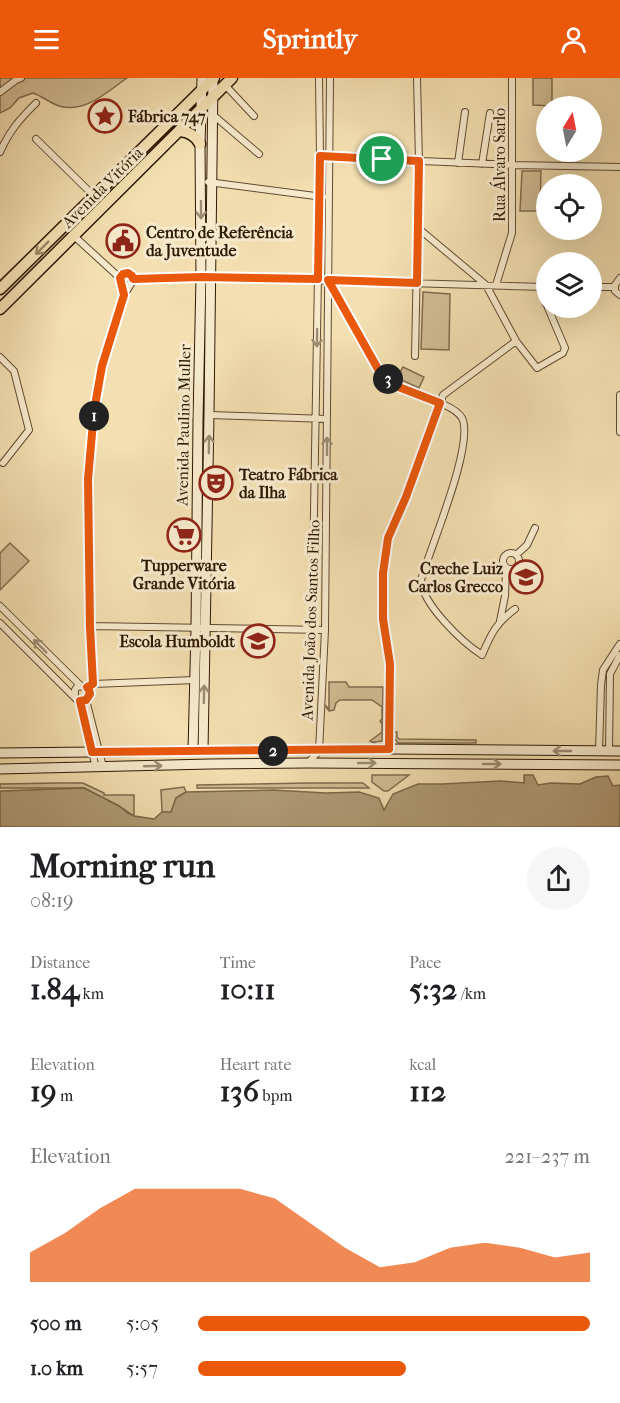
<!DOCTYPE html>
<html lang="en">
<head>
<meta charset="utf-8">
<style>
	:root { --surface:#fff; --page:#f6f6f6; --text:#202124; --muted:#757577; --accent:#ea580c }
	body { margin:0; font-family:"IM FELL French Canon",serif; background:var(--page); color:var(--text); height:100vh; display:flex; flex-direction:column; font-size:22px; white-space:nowrap }
	* { box-sizing:border-box; margin:0 }
	p { font-size:20px; color:var(--muted) }
	.icon { flex:none; width:33px; height:33px; fill:none; stroke:currentColor; stroke-width:2; stroke-linecap:round; stroke-linejoin:round }
	.map { position:relative; height:749px; overflow:hidden }
	.side { display:flex; flex-direction:column; background:var(--surface); flex:1 }
	.side>* { flex:none }
	.needle { width:39px; rotate:10deg }
	.tools { position:absolute; left:536px; top:18px; display:grid; gap:12px }
	.tools a { display:grid; place-items:center; width:66px; height:66px; border-radius:50%; background:var(--surface); box-shadow:0 6px 24px #0002; font-size:30px }
	.pin { position:absolute; display:grid; place-items:center; width:51px; height:51px; color:#fff; margin:-26px; border:3px solid #fff; border-radius:50%; box-shadow:0 2px 6px #0007 }
	.km { position:absolute; width:30px; height:30px; margin:-15px; border-radius:50%; background:#222; color:#fff; font-size:16px; line-height:30px; text-align:center }
	.round { display:grid; place-items:center; flex:none; width:63px; height:63px; border-radius:32px; background:var(--page) }
	.headline { display:flex; align-items:center; justify-content:space-between; height:102px; padding:0 30px }
	h1 { font-size:33px; font-weight:700; line-height:45px }
	.stats { display:grid; grid-template-columns:repeat(3,1fr); gap:9px; height:102px; padding:6px 30px }
	.stats div { display:grid; align-content:center }
	.stats b { font-size:30px; font-weight:700 }
	.stats small { font-size:16px; font-weight:400 }
	.stats p { font-size:16px }
	.chart { height:168px; padding:12px 30px }
	.chart p { display:flex; justify-content:space-between }
	.chart svg { width:100%; height:108px; margin-top:6px; fill:var(--accent); opacity:.7 }
	ul { padding:0 30px; list-style:none; font-size:20px }
	li { display:grid; grid-template-columns:96px 72px 1fr; align-items:center; height:45px }
	li i { height:15px; border-radius:8px; background:var(--accent) }
	header { display:flex; justify-content:space-between; align-items:center; height:78px; padding:0 30px; background:var(--accent); color:#fff; font-size:27px; font-weight:700 }
	.map>svg:first-child { display:block }
	.green { fill:#d2bd94; stroke:#806b4e; stroke-width:1.5 }
	.water { fill:#b09c77; stroke:#7c684a; stroke-width:1.5 }
	.lines { fill:none; stroke-linecap:round; stroke-linejoin:round }
	.street-casing { stroke:#604a32; stroke-width:8 }
	.secondary-casing { stroke:#2f1907; stroke-width:11 }
	.primary-casing { stroke:#2f1907; stroke-width:13 }
	.street { stroke:#f7eacc; stroke-width:6 }
	.secondary { stroke:#f7eacc; stroke-width:9 }
	.primary { stroke:#f3dfb1; stroke-width:10 }
	.oneway { stroke:#9d8c73 }
	.oneway2 { stroke:#9b8664 }
	.route-casing { stroke:#fff; stroke-width:12 }
	.route { stroke:#ea580c; stroke-width:8 }
	.labels { text-anchor:middle; stroke-width:6; stroke-linejoin:round; paint-order:stroke }
	.poi-label { font-size:16px; font-weight:bold; fill:#2f1907; stroke:#f7eacc; text-anchor:start }
	.street-label { font-size:16px; fill:#2f1907; stroke:#f7eacc }
</style>
</head>
<body>
<header><svg class="icon" aria-label="menu" viewBox="0 0 24 24"><path d="M4 6h16M4 12h16M4 18h16"/></svg>Sprintly<svg class="icon" aria-label="person" viewBox="0 0 24 24"><circle cx="12" cy="8" r="4"/><path d="M4 21q1-7 8-7t8 7"/></svg></header>
<div class="map">
<svg width="620" height="749" viewBox="0 0 620 749">
	<rect width="100%" height="100%" fill="#f3dfb1"/>
	<filter id="stains"><feTurbulence type="fractalNoise" baseFrequency=".00333" numOctaves="4"/><feColorMatrix values="0 0 0 0 .2 0 0 0 0 .09 0 0 0 0 .02 0 0 0 .5 -.17"/></filter>
	<radialGradient id="worn" r=".72"><stop offset=".6" stop-color="#630" stop-opacity="0"/><stop offset="1" stop-color="#630" stop-opacity=".3"/></radialGradient>
	<path class="green" d="M0 0H127C108 13 85 36 59 28 50 25 42 18 33 15L19 20 10 30 0 35Z
		M533 0H552V28L533 27Z
		M522 93H541L540 133H520Z
		M423 214 450 216 449 272 421 271Z
		M403 289 424 299 419 310 397 300Z
		M10 465 29 483 0 512V475Z
		M329 604H346L349 609H383L382 663 374 664 376 666 370 663 382 654V646L380 643 382 641V629L372 622H340L336 625 334 632 329 633 326 629V628L329 631Z
		M393 654H397V659L399 661 476 662V665H398L394 660Z
		M372 697H409L388 713H384L372 704Z
		M58 705H83L104 715V717H134V738L119 728 84 710H0V706Z
		M308 705H363L369 710H197V707Z
		M184 709 186 714 176 720 171 735 162 734 161 712Z"/>
	<path class="water" d="M524 697H533L538 707 551 705 580 706 596 699 608 698 613 708 620 707V749H0V713L84 710 119 728 128 735 134 738 154 741 162 734H171L176 720 186 714 273 712 326 715 359 714 379 720 384 732 393 716 418 706H442L501 703 524 705Z"/>
	<g class="lines">
		<g class="street-casing">
			<path id="street" d="M225 7 254 38
				M0 14 16 2 21 0
				M212 36 259 76
				M36 61 94 118
				M0 74C10 52 19 42 36 25
				M327 79 513 87 620 89
				M458 85 465 34
				M482 86 490 35
				M208 104 323 119
				M418 150 486 207 516 263 537 290 563 275 565 270 548 230
				M74 158 120 200
				M133 201 131 196C126 194 122 195 120 200L121 205 126 208 131 206 133 201 201 199 546 209
				M328 202C338 220 348 237 357 254 368 273 377 297 397 309 412 317 454 325 462 340 475 366 430 470 421 502 422 526 462 564 482 577 491 556 496 545 515 531
				M496 207 512 155V0
				M539 208 546 226
				M591 209H615
				M615 209V207L620 200
				M615 209V213L620 217
				M415 278 419 83 417 0
				M0 279 14 293 29 352 3 385
				M620 317V354
				M209 337 327 341
				M503 483a8 8 0 1 1 16 0a8 8 0 1 1-16 0Z
				M516 477 527 467 535 450
				M0 528 81 608
				M500 543 505 518 506 491
				M0 545 77 622 80 623 86 622 90 616 89 613 84 608 77 609 75 612V619
				M90 548 325 552
				M312 552 320 79 319 0
				M93 606 195 602
				M87 609 93 606 90 548 89 401 94 333 102 288 124 217 131 206
				M86 622 103 689
				M80 623 96 690
				M389 671 390 586 383 541V495L388 460 406 419 430 357 443 317 516 263
				M599 673 601 607 603 592 620 566
				M609 673 610 596 620 577
				M308 685 319 673 325 552 330 0"/>
		</g>
		<g class="secondary-casing">
			<path id="secondary" d="M193 673 196 550 198 342 201 199 200 66 202 0
				M203 673 209 337 213 0
				M0 675 389 671 620 673
				M0 691 210 686 308 685 620 687"/>
		</g>
		<g class="primary-casing">
			<path id="primary" d="M180 53C190 54 196 58 200 66
				M0 211 214 0
				M0 231 232 0"/>
		</g>
		<use href="#street" class="street"/>
		<use href="#secondary" class="secondary"/>
		<use href="#primary" class="primary"/>
	</g>
	<defs><path id="oneway-shaft" d="M-6 0H5M1.5-3L5.5 0L1.5 3" fill="none" stroke-width="1.6" stroke-linecap="round" stroke-linejoin="round" transform="scale(1.5)"/></defs>
	<g class="oneway">
		<use href="#oneway-shaft" transform="translate(201 132) rotate(90)"/>
		<use href="#oneway-shaft" transform="translate(317 260) rotate(91)"/>
		<use href="#oneway-shaft" transform="translate(209 366) rotate(-89)"/>
		<use href="#oneway-shaft" transform="translate(327 368) rotate(-90)"/>
		<use href="#oneway-shaft" transform="translate(40 568) rotate(-135)"/>
		<use href="#oneway-shaft" transform="translate(204 616) rotate(-89)"/>
		<use href="#oneway-shaft" transform="translate(562 673) rotate(-180)"/>
		<use href="#oneway-shaft" transform="translate(367 685)"/>
		<use href="#oneway-shaft" transform="translate(492 686)"/>
		<use href="#oneway-shaft" transform="translate(153 688) rotate(-2)"/>
	</g>
	<use class="oneway2" href="#oneway-shaft" transform="translate(42 170) rotate(135)"/>
	<g class="lines">
		<g class="route-casing">
			<path id="route" d="M320 78 419 83 417 205 328 202 378 291 396 308 440 325 406 419 388 460 383 495V541L390 586 389 671 92 674 80 623 86 622 90 616 89 612 87 609 93 606 90 549 88 401 94 333 102 288 124 217 120 200 123 196 128 195 132 198 133 201 201 199 318 201Z"/>
		</g>
		<use href="#route" class="route"/>
	</g>
	<defs>
		<g id="sight-ring" transform="scale(1.725)"><circle r="9.5" fill="#f7eacc" stroke="#8f2418" stroke-width="1.5"/><path d="M0-6L1.8-2.2L6-1.7L2.9 1.2L3.7 5.4L0 3.3L-3.7 5.4L-2.9 1.2L-6-1.7L-1.8-2.2Z" fill="#8f2418"/></g>
		<g id="civic-ring" transform="scale(1.725)"><circle r="9.5" fill="#f7eacc" stroke="#8f2418" stroke-width="1.5"/><path d="M-.6-6.5H3V-4.5H.6V-3L4-1V1h2V6H-6V1h2V-1L-.6-3ZM-1.2 2.5V6h2.4V2.5Z" fill="#8f2418"/></g>
		<g id="theatre-ring" transform="scale(1.725)"><circle r="9.5" fill="#f7eacc" stroke="#8f2418" stroke-width="1.5"/><path d="M-5-5.5Q0-4 5-5.5V0Q5 5 0 6Q-5 5-5 0ZM-3.3-2.5H-1v1.5H-3.3ZM1-2.5H3.3v1.5H1ZM-2.8 1Q0 5.5 2.8 1Z" fill="#8f2418"/></g>
		<g id="supermarket-ring" transform="scale(1.725)"><circle r="9.5" fill="#f7eacc" stroke="#8f2418" stroke-width="1.5"/><path d="M-6-5.5h2.5l.6 2H6L4.5 2H-2.5L-4.4-4H-6ZM-1.5 3.2a1.3 1.3 0 1 0 .1 0ZM3 3.2a1.3 1.3 0 1 0 .1 0Z" fill="#8f2418"/></g>
		<g id="school-ring" transform="scale(1.725)"><circle r="9.5" fill="#f7eacc" stroke="#8f2418" stroke-width="1.5"/><path d="M0-5L7-2L0 1L-7-2ZM-4 1L0 2.5L4 1V4Q0 6-4 4Z" fill="#8f2418"/></g>
		<g id="university-ring" transform="scale(1.725)"><circle r="9.5" fill="#f7eacc" stroke="#8f2418" stroke-width="1.5"/><path d="M0-5L7-2L0 1L-7-2ZM-4 1L0 2.5L4 1V4Q0 6-4 4Z" fill="#8f2418"/></g>
	</defs>
	<g fill-rule="evenodd">
		<use href="#sight-ring" x="105" y="38"/>
		<use href="#civic-ring" x="123" y="163"/>
		<use href="#theatre-ring" x="216" y="405"/>
		<use href="#supermarket-ring" x="184" y="457"/>
		<use href="#school-ring" x="526" y="499"/>
		<use href="#university-ring" x="258" y="563"/>
	</g>
	<g class="labels">
		<g class="poi-label">
			<text x="128" y="44">Fábrica 747</text>
			<text x="146" y="160">Centro de Referência<tspan x="146" dy="18">da Juventude</tspan></text>
			<text x="239" y="402">Teatro Fábrica<tspan x="239" dy="18">da Ilha</tspan></text>
			<text x="184" y="493" text-anchor="middle">Tupperware<tspan x="184" dy="18">Grande Vitória</tspan></text>
			<text x="503" y="496" text-anchor="end">Creche Luiz<tspan x="503" dy="18">Carlos Grecco</tspan></text>
			<text x="235" y="569" text-anchor="end">Escola Humboldt</text>
		</g>
		<g class="street-label">
			<text transform="translate(499 87) rotate(-90)" y="6">Rua Álvaro Sarlo</text>
			<text transform="translate(102 109) rotate(-45)" y="6">Avenida Vitória</text>
			<text transform="translate(183 347) rotate(-89)" y="6">Avenida Paulino Muller</text>
			<text transform="translate(310 542) rotate(-88)" y="6">Avenida João dos Santos Filho</text>
		</g>
	</g>
	<rect width="100%" height="100%" filter="url(#stains)"/>
	<rect width="100%" height="100%" fill="url(#worn)"/>
</svg>
<div class="tools">
<a><svg class="needle" viewBox="-14 -14 28 28"><path d="M0-13l5 13h-10z" fill="#e53935"/><path d="M0 13l5-13h-10z" fill="#757577"/></svg></a>
<a><svg class="icon" aria-label="locate" viewBox="0 0 24 24"><circle cx="12" cy="12" r="6"/><path d="M12 2v4M12 18v4M2 12h4M18 12h4"/></svg></a>
<a><svg class="icon" aria-label="layers" viewBox="0 0 24 24"><path d="M12 4l9 5-9 5-9-5zM3 14l9 5 9-5"/></svg></a>
</div>
<div class="pin" style="left:382px;top:81px;background:#1e9e55"><svg class="icon" aria-label="arrive" viewBox="0 0 24 24"><path d="M6 21V4h12l-3 4 3 4H6"/></svg></div>
<b class="km" style="left:94px;top:338px">1</b>
<b class="km" style="left:273px;top:673px">2</b>
<b class="km" style="left:388px;top:301px">3</b>
</div>
<section class="side">
<div class="headline"><div><h1>Morning run</h1><p>08:19</p></div><a class="round"><svg class="icon" aria-label="share" viewBox="0 0 24 24"><path d="M12 15V3M7 8l5-5 5 5M5 13v7h14v-7"/></svg></a></div>
<div class="stats">
<div><p>Distance</p><b>1.84<small> km</small></b></div>
<div><p>Time</p><b>10:11</b></div>
<div><p>Pace</p><b>5:32<small> /km</small></b></div>
</div>
<div class="stats">
<div><p>Elevation</p><b>19<small> m</small></b></div>
<div><p>Heart rate</p><b>136<small> bpm</small></b></div>
<div><p>kcal</p><b>112</b></div>
</div>
<div class="chart"><p><span>Elevation</span>221–237 m</p>
<svg viewBox="0 0 160 44" preserveAspectRatio="none"><path d="M0 44V32L10 24L20 14L30 6L40 6L50 6L60 6L70 10L80 20L90 30L100 38L110 36L120 30L130 28L140 30L150 34L160 32V44z"/></svg>
</div>
<ul>
<li><b>500 m</b>5:05<i style="width:100%"></i></li>
<li><b>1.0 km</b>5:57<i style="width:53%"></i></li>
</ul>
</section>
</body>
</html>
